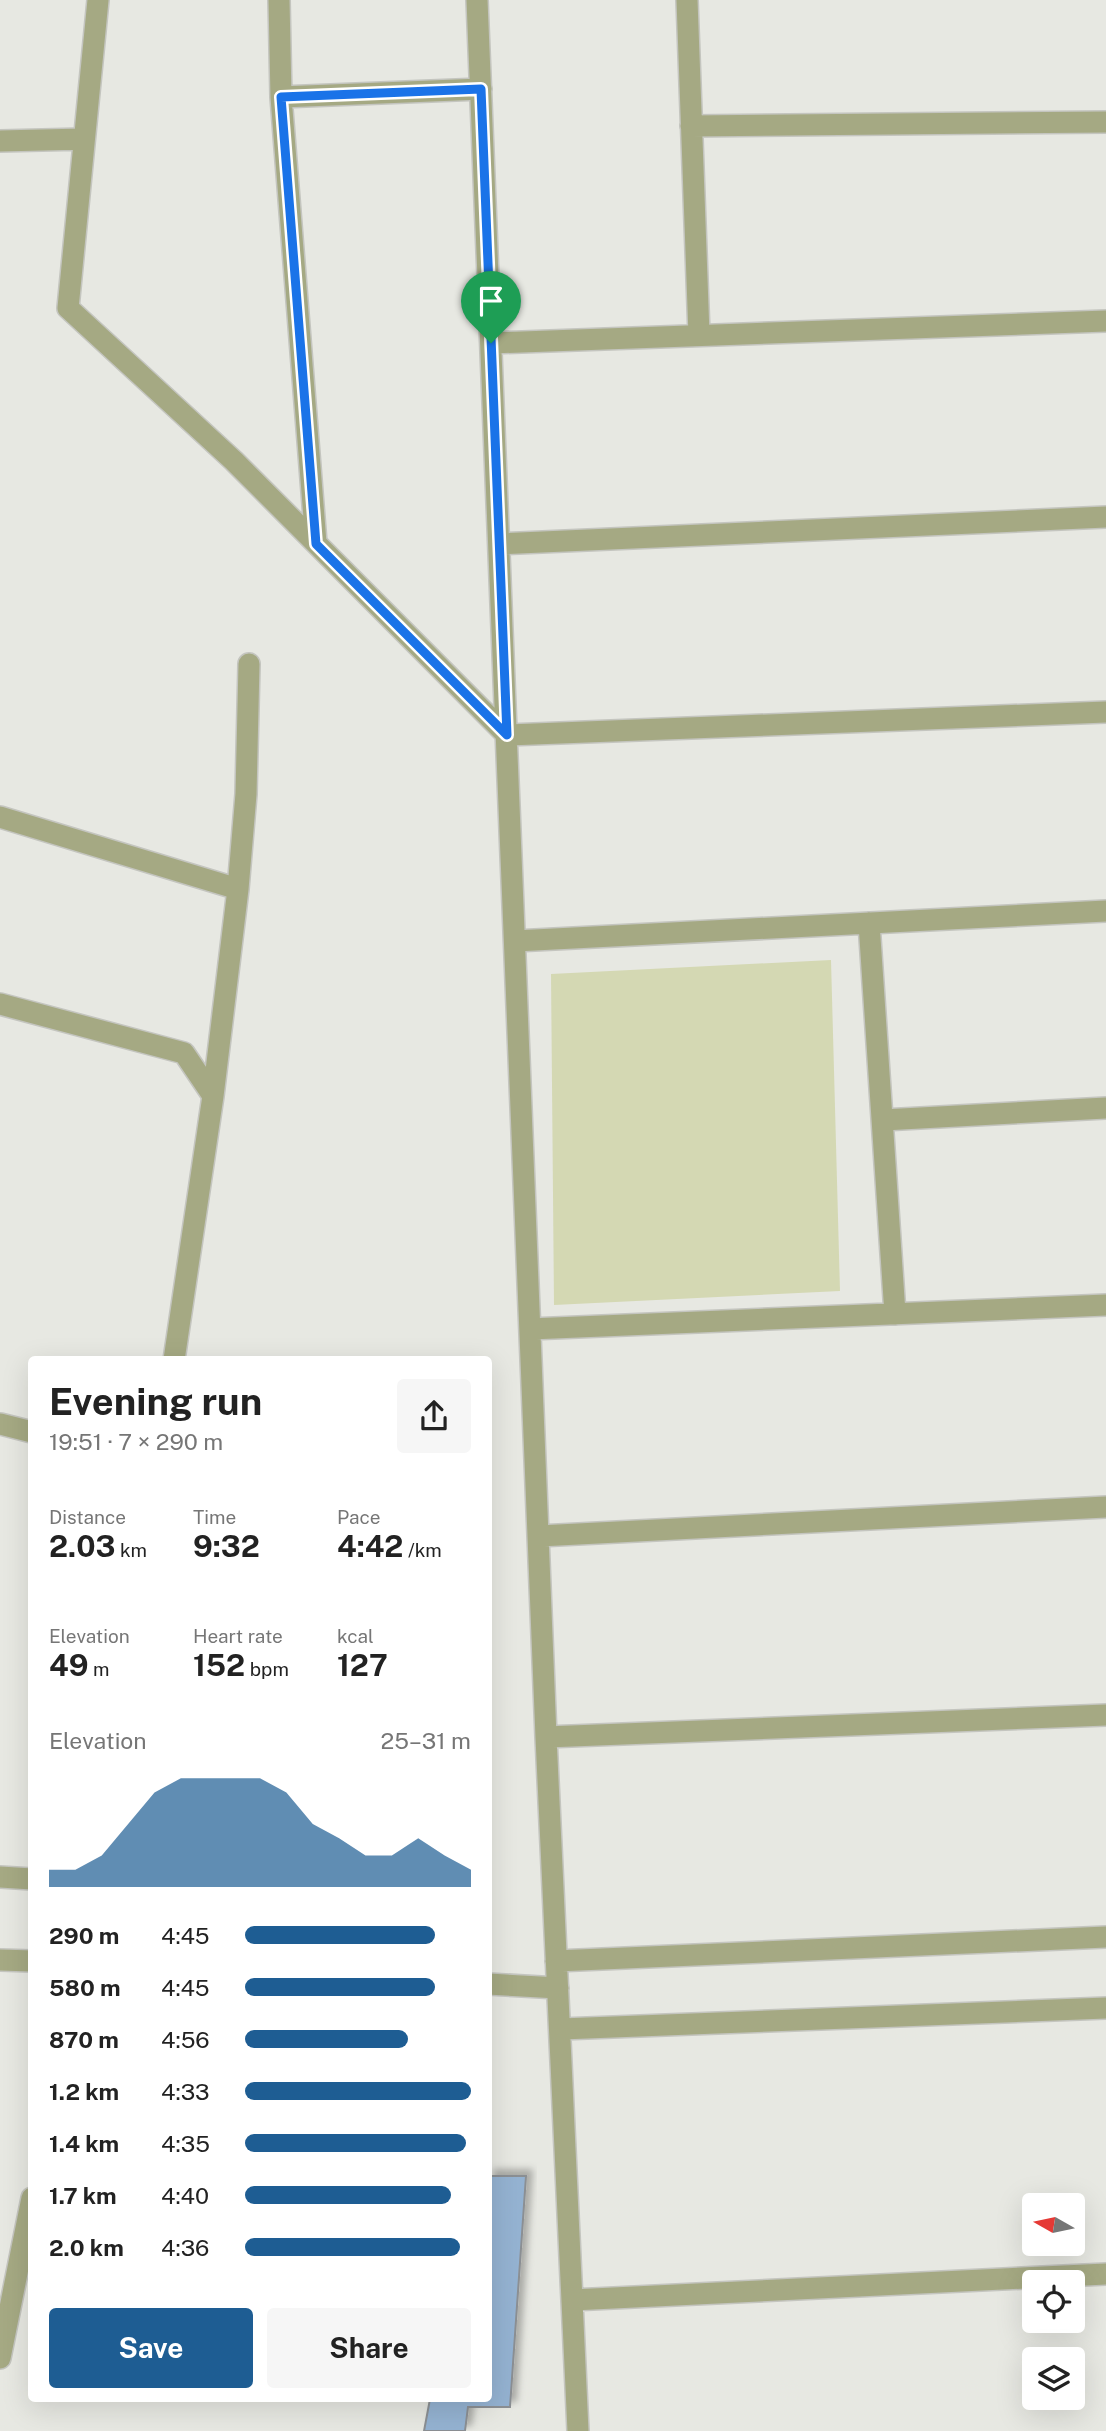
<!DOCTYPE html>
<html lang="en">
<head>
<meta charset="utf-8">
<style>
	:root { --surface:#fff; --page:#f6f6f6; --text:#222; --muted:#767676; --accent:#1e5d93 }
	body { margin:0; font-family:"Public Sans",sans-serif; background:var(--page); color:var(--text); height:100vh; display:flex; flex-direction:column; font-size:26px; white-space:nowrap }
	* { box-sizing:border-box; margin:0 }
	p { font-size:23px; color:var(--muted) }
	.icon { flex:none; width:38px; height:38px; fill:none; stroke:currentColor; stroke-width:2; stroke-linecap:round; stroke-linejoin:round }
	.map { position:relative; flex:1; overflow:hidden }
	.side { position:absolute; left:28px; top:1356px; width:464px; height:1046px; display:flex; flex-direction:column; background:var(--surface); border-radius:7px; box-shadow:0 7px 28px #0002 }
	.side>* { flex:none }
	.needle { width:46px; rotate:279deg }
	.buttons { position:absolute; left:1022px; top:2193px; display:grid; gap:14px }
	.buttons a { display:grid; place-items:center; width:63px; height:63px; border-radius:7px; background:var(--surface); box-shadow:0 7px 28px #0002; font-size:35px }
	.pin { position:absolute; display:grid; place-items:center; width:60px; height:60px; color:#fff; margin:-72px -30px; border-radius:50% 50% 50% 0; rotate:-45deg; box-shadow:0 0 7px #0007 }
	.pin .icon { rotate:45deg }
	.round { display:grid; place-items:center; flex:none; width:74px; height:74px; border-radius:7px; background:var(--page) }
	.headline { display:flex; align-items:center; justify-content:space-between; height:119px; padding:0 21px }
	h1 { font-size:38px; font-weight:700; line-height:52px }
	.stats { display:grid; grid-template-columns:repeat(3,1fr); gap:10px; height:119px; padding:7px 21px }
	.stats div { display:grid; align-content:center }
	.stats b { font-size:30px; font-weight:700 }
	.stats small { font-size:19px; font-weight:400 }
	.stats p { font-size:19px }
	.chart { height:196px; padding:14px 21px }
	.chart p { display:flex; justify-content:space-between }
	.chart svg { width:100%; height:126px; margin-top:7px; fill:var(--accent); opacity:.7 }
	.action { display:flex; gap:14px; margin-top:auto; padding:14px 21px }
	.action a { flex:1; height:80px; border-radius:7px; background:var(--accent); color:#fff; font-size:28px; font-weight:700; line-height:80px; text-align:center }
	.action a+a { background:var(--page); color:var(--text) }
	ul { padding:0 21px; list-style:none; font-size:23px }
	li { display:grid; grid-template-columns:112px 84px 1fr; align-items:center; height:52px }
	li i { height:18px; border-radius:9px; background:var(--accent) }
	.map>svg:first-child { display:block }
	.green { fill:#d4d8b3 }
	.building { fill:#94b2d1; stroke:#8b8f93; stroke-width:2; filter:url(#shadow) }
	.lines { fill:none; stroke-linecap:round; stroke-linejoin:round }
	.minor-casing { stroke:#c4c5bf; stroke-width:24 }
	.minor { stroke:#a5a983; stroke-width:21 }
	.route-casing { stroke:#fff; stroke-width:14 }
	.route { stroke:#1a73e8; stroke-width:9 }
</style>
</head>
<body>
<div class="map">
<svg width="1106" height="2431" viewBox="0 0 1106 2431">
	<defs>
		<filter id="shadow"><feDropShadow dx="6" dy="-6" stdDeviation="3.5" flood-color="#0004"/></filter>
	</defs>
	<rect width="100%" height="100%" fill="#e7e8e2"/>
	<path class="green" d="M831 960 840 1291 554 1305 551 974Z"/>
	<path class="building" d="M488 2176H526L510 2407H468L465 2431H424L430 2399H488Z"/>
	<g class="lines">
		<g class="minor-casing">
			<path id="minor" d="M98 0 68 308 234 461 507 735 1106 712
				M279 0 281 97 481 89
				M477 0 546 1737 578 2431
				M687 0 699 335
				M281 97 316 543
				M691 126 1106 122
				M0 141 84 139
				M491 343 1106 321
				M499 544 1106 517
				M0 817 238 889
				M869 923 895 1314
				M515 941 1106 911
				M0 1004 184 1053 213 1096 174 1360
				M213 1096 238 889 246 794 249 664
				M883 1120 1106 1108
				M530 1329 1106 1305
				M0 1424 32 1432
				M539 1536 1106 1507
				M546 1737 1106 1715
				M0 1877 32 1879
				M0 1960 32 1961
				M556 1961 1106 1937
				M488 1984 558 1988
				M561 2029 1106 2008
				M572 2300 1106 2274
				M0 2358 32 2198"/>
		</g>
		<use href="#minor" class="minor"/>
	</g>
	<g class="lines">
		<g class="route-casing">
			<path id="route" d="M481 89 507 735 316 544 281 97Z"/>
		</g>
		<use href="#route" class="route"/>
	</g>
</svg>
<div class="buttons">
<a><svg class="needle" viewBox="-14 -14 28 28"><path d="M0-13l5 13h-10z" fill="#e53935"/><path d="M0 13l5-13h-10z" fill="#767676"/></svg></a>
<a><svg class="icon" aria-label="locate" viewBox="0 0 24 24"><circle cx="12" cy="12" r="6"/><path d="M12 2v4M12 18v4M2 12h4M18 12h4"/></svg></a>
<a><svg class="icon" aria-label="layers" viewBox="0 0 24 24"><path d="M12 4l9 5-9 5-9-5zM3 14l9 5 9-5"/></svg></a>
</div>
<div class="pin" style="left:491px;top:343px;background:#1e9e55"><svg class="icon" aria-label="arrive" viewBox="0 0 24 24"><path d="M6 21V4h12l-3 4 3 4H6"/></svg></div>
<section class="side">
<div class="headline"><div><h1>Evening run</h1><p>19:51 · 7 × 290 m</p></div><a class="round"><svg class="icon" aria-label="share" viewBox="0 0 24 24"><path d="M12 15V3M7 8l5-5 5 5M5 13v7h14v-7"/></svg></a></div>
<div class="stats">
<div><p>Distance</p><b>2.03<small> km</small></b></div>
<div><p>Time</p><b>9:32</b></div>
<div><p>Pace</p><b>4:42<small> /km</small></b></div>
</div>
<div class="stats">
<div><p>Elevation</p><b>49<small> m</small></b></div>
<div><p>Heart rate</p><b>152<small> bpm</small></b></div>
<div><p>kcal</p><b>127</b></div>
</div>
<div class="chart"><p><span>Elevation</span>25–31 m</p>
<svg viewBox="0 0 160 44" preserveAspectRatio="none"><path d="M0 44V38L10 38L20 33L30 22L40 11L50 6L60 6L70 6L80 6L90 11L100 22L110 27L120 33L130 33L140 27L150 33L160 38V44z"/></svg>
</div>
<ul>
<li><b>290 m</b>4:45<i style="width:84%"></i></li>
<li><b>580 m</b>4:45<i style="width:84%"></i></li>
<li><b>870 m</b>4:56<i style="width:72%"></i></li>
<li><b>1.2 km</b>4:33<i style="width:100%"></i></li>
<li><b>1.4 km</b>4:35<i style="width:98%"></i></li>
<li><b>1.7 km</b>4:40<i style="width:91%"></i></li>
<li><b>2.0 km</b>4:36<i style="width:95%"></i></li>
</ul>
<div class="action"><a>Save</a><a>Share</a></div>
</section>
</div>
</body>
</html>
